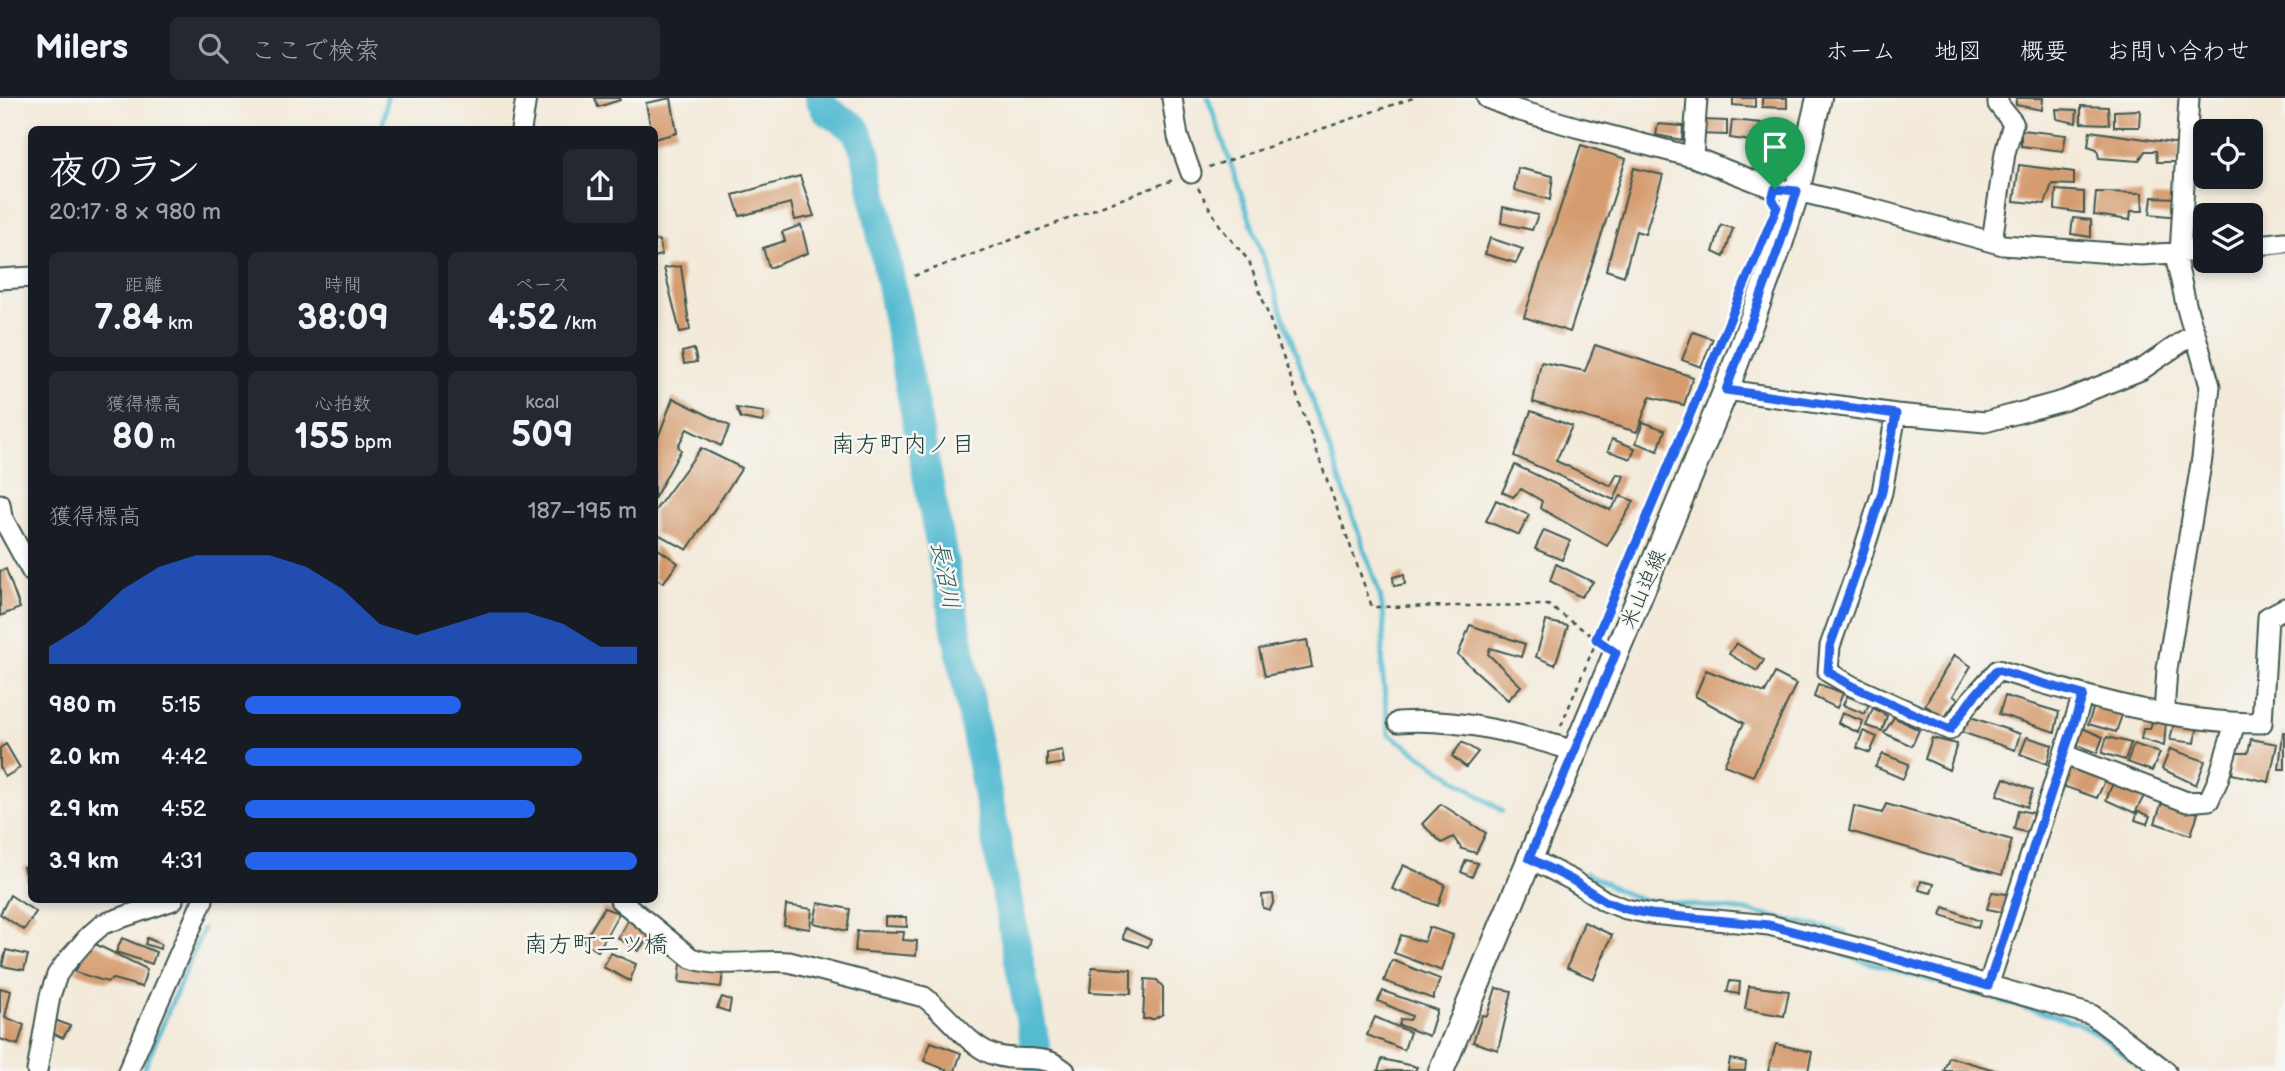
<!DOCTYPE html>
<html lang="ja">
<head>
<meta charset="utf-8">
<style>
	:root { --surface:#171b24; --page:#242831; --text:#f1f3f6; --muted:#9ea1a6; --line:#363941; --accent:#2563eb }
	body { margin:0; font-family:"Balsamiq Sans","Klee One",sans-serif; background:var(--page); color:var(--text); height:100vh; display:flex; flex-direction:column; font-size:26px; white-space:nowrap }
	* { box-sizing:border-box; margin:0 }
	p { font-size:23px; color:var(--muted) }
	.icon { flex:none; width:38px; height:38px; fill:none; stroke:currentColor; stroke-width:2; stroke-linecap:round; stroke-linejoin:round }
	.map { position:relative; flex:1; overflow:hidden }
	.drawer { position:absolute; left:28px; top:28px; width:630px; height:777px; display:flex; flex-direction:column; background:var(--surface); border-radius:10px; box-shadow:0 4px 10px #0003 }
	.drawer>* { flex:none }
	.tools { position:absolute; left:2193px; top:21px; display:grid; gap:14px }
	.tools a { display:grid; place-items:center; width:70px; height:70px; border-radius:10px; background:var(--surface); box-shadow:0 4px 10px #0003; font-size:35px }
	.pin { position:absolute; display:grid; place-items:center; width:60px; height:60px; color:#fff; margin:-72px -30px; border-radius:50% 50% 50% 0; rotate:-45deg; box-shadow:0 0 7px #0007 }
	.pin .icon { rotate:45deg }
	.round { display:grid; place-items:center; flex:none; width:74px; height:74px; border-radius:10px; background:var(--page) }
	.headline { display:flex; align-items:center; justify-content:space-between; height:119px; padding:0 21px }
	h1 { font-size:38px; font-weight:800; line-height:52px }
	.metrics { display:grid; grid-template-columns:repeat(3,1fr); gap:10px; height:119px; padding:7px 21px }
	.metrics div { display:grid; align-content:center; border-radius:10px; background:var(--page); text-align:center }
	.metrics b { font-size:35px; font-weight:800 }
	.metrics small { font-size:19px; font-weight:400 }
	.metrics p { font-size:19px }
	.chart { height:196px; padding:14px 21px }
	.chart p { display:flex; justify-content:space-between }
	.chart svg { width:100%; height:126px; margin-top:7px; fill:var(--accent); opacity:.7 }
	ul { padding:0 21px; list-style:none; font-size:23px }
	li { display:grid; grid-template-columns:112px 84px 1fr; align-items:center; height:52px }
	li i { height:18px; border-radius:9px; background:var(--accent) }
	header { display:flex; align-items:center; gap:42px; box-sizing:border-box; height:98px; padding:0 35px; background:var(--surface); border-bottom:2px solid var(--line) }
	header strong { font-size:33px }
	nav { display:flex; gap:38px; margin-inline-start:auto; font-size:24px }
	.search { width:490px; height:63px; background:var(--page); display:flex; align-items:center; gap:18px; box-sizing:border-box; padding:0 24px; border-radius:10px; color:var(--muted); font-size:26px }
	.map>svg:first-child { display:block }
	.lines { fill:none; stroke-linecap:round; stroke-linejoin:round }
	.stream { stroke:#54bbd1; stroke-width:5 }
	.river { stroke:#54bbd1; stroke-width:30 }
	.building { fill:#d59c70 }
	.minor-casing { stroke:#3f574d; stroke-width:23 }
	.major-casing { stroke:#3f574d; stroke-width:28 }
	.path { stroke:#3f574d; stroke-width:2.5; stroke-dasharray:5 5; stroke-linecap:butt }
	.minor { stroke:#fff; stroke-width:19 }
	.major { stroke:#fff; stroke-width:24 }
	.route-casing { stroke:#fff; stroke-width:14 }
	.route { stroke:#2563eb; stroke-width:9 }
	.labels { text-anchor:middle; stroke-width:5; stroke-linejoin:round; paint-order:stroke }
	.street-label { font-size:21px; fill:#1f3d34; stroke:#f6f6f2 }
	.water-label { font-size:23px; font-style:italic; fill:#2c5c5b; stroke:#f6f6f2 }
	.quarter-label { font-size:24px; fill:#1f3d34; stroke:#f6f6f2 }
</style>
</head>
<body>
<header>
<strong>Milers</strong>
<div class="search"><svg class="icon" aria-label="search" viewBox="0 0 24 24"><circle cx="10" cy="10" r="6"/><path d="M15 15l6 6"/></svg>ここで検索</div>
<nav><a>ホーム</a><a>地図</a><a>概要</a><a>お問い合わせ</a></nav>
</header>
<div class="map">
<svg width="2285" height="973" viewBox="0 0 2285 973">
	<rect width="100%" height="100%" fill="#f6f6f2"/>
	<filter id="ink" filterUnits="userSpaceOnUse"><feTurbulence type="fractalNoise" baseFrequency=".0143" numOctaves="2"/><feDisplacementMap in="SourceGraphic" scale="14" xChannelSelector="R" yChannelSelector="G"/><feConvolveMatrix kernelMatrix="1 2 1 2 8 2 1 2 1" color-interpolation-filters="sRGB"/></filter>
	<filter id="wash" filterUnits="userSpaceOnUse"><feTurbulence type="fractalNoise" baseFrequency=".00686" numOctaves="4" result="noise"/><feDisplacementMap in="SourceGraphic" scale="28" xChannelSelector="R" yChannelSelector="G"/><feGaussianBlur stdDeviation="1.57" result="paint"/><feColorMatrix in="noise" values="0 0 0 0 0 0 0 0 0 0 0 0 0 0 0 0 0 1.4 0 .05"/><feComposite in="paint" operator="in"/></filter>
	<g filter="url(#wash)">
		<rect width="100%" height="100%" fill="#f3eada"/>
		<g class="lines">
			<path class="stream" d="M1208 0 1380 497 1384 521 1382 571 1389 636 1502 713
				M382 32 387 0
				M1586 775 1624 795 1644 802 1746 813 1845 834
				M1844 857 2078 925 2105 941 2145 973
				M1040 972 1041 973
				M143 973 203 831"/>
			<path class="river" d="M820 0 826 12 855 30 866 55 1040 973"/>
		</g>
		<g id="blocks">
			<path class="building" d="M595 0H620V2L598 9Z
				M671 0 677 35 654 41V32H651L646 5Z
				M1733 0H1755V9L1733 7Z
				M1762 0H1787V10L1762 9Z
				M2016 0H2043L2042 12 2016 7Z
				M2081 8 2108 9 2109 26 2081 25Z
				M2056 11 2077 12 2076 25 2057 21Z
				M2140 12 2139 29H2114V13Z
				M1701 22 1727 23V37L1698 36Z
				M1732 22 1761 25 1758 44 1730 40Z
				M1658 26 1683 28 1682 42 1656 37Z
				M2021 32 2066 37 2063 53 2021 48Z
				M2090 33 2180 46V64H2157L2156 53H2145L2139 63 2099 60 2097 51 2088 48Z
				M1581 47 1626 61 1570 234 1524 219Z
				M2019 67 2074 74V87L2052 86 2045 106 2014 103Z
				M1518 70 1553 78 1550 102 1514 92Z
				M1634 70 1663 77 1645 136 1636 133 1624 178 1606 172Z
				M800 78 814 118 795 122 791 105 740 118 733 97Z
				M2056 92 2084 94V115L2055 111Z
				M2096 94 2142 95 2143 113H2131L2130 122 2094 117Z
				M2152 99 2178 100V119L2150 116Z
				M1503 109 1538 117 1532 132 1501 125Z
				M2073 120 2091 122V139L2071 136Z
				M801 127 808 155 769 170 763 150 785 143 782 134Z
				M1721 127 1733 130 1724 159 1713 154Z
				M1490 140 1523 151 1516 165 1485 156Z
				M659 142 662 157 654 159V143Z
				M681 168 690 232 680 234 664 170Z
				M1693 234 1713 241 1701 269 1682 262Z
				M1595 247 1693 279 1684 307 1650 299 1637 334 1533 304 1541 264 1585 273Z
				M694 251 697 264 684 266 682 254Z
				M673 300 730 328 721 348 687 331 678 348 681 352 654 401V350Z
				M736 310 764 314 763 324 741 320Z
				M1531 313 1572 328 1556 363 1611 388 1617 376 1624 378 1614 402 1514 358Z
				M1643 324 1665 332 1658 353 1636 345Z
				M1612 341 1635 350 1631 361 1608 353Z
				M701 350 742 370 687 452 654 434V414Z
				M1515 367 1610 412 1621 398 1634 403 1607 448 1540 410 1542 403 1521 391 1513 399 1502 394Z
				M1496 402 1529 417 1519 437 1486 423Z
				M1544 432 1570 443 1562 462 1535 451Z
				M654 448 678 465 663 485 654 479Z
				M1556 466 1593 484 1581 499 1550 483Z
				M6 471 20 510 0 518V473Z
				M1404 476 1405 486 1394 488 1393 479Z
				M1546 523 1568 528 1555 567 1536 559Z
				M1470 527 1525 546 1521 559 1490 550 1488 556 1521 588 1508 602 1458 557Z
				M1307 542 1312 569 1265 578 1259 551Z
				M1736 545 1764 562 1757 573 1729 556Z
				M1954 557 1971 568 1953 598 1958 601 1944 620 1925 607Z
				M1706 572 1765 595 1775 575 1796 586 1753 678 1724 667 1744 625 1695 598Z
				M1818 586 1843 595 1837 610 1814 599Z
				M1847 598 1869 606 1865 616 1843 607Z
				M2005 598 2059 614 2055 634 1999 616Z
				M2094 608 2123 614 2116 634 2088 626Z
				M1873 610 1887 618 1882 633 1866 628Z
				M1842 615 1863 623 1859 635 1838 625Z
				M1965 617 2020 636 2015 652 1958 633Z
				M1894 619 1919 632 1912 648 1884 635Z
				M2153 621 2166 624 2164 648 2141 641 2143 631H2150Z
				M2174 625 2198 626 2195 645 2170 642Z
				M2080 629 2103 639 2097 655 2074 646Z
				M1863 633 1877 639 1870 655 1857 650Z
				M2283 634H2285V671H2279Z
				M2027 639 2052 647 2047 666 2020 656Z
				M2107 639 2131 645 2125 662 2102 655Z
				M1932 640 1957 646 1949 672 1925 661Z
				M2251 641 2277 646 2269 684 2232 676 2235 655H2248Z
				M1462 644 1478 654 1466 669 1452 658Z
				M6 646 20 670 5 679 0 669V650Z
				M2134 646 2160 655 2152 673 2127 664Z
				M2170 651 2205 663 2196 687 2162 671Z
				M1062 652 1064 665 1047 668V655Z
				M1883 656 1909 666 1903 681 1875 669Z
				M2066 668 2106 681 2097 700 2060 687Z
				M2004 680 2033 692 2027 709 1997 697Z
				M2113 685 2145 696 2135 715 2106 702Z
				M2162 704 2198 715 2191 737 2155 725Z
				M1441 706 1486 735 1476 755 1462 751 1453 739 1442 745 1422 726Z
				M1886 706 2012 742 2002 777 1849 733 1854 708 1882 715Z
				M2018 712 2033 715 2028 735 2014 731Z
				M2138 713 2150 718 2147 726 2135 722Z
				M1466 762 1478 765 1472 779 1461 774Z
				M32 767V799H31L23 769Z
				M1403 767 1445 786 1438 808 1392 791Z
				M1921 783 1934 786 1931 795 1919 792Z
				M1992 794 2007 796 2003 814 1987 811Z
				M1273 796 1274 803 1270 812 1263 810 1262 797Z
				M10 797 36 814 24 832 0 816Z
				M818 805 850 811 847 833 814 825Z
				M786 807 812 811 810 831 784 827Z
				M1944 809 1980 823 1978 830 1941 817Z
				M604 810 619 815 598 853 583 844Z
				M885 819H906L907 829 885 828Z
				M628 822 651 837 638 853 618 840Z
				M1584 824 1612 837 1594 881 1567 870Z
				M1429 829 1453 837 1442 873 1394 855 1401 837 1424 844Z
				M1125 830 1151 842 1148 849 1123 840Z
				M857 833 904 834 903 842 917 843 916 858 855 853Z
				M122 840 156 854 152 866 116 854Z
				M147 840 161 846 160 851 145 846Z
				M91 844 147 871 142 889 113 881 107 884 75 874Z
				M6 852 28 857 24 872 2 868Z
				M611 855 636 866 630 883 603 869Z
				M1392 862 1440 881 1433 901 1384 883Z
				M681 865 724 868 721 889 679 884Z
				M1092 869 1131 872V896L1090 894Z
				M1145 881 1157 882 1163 889V916L1154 921H1143Z
				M1730 883 1740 884 1739 896 1727 894Z
				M1749 888 1789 893 1784 918 1745 911Z
				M0 890 11 893 5 919 24 927 18 947 0 941Z
				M1496 890 1512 893 1498 952 1473 944 1482 917 1487 918Z
				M1383 893 1437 912 1429 938 1399 927 1401 921 1410 922 1412 918 1378 903Z
				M722 899 731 902 729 914 717 910Z
				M1375 919 1410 934 1404 952 1367 937Z
				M55 922 70 928 63 940 52 935Z
				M931 944 961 955 955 973H949L924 963Z
				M1776 946 1812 954 1808 973H1768Z
				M1949 959 1995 972V973H1944Z
				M1382 961 1417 969 1415 973H1378Z
				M1730 961 1746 964 1745 973H1728Z"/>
		</g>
	</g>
	<g filter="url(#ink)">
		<use href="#blocks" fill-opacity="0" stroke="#3f574d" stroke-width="2"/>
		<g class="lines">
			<g class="minor-casing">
				<path id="minor" d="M1172 0 1178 39 1191 75
					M1487 0 1517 12 1576 29 1693 59 1775 91 1797 93 1876 112 2003 147 2141 157 2205 153
					M521 32 526 0
					M1693 59 1697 0
					M1992 143 2005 55 2013 25 1998 6V0
					M2250 148 2285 144
					M2180 156 2189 0
					M0 181 32 179
					M1726 292 1896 316 1985 324 2063 303 2141 272 2195 235C2184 210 2183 183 2174 156
					M1896 316 1882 394 1861 461 1830 548 1828 574 1852 588 1950 632 1971 602 1998 572C2083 598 2172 625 2262 625L2268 519 2285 510
					M0 406 2 419 32 474
					M2164 615 2167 571 2202 360 2210 288 2195 235
					M1398 624C1458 620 1518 635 1574 653
					M2065 657 2187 704 2209 702 2218 682 2235 625
					M1529 760 1572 782 1605 803 1626 811 1651 816 1769 827 1858 850 2092 917 2166 973
					M620 802 691 860C721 871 757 861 789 864L924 899C949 917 964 944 992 956 1012 964 1033 957 1051 964 1056 966 1061 970 1065 973
					M1988 888 2083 597
					M37 973 50 898 57 877 64 867 89 838 103 826 173 802
					M128 973 203 802"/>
			</g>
			<g class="major-casing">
				<path id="major" d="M1441 973 1726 292 1779 149 1797 93 1819 0"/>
			</g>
			<path class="path" d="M1209 69 1413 0
				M1198 90 1222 131 1249 163 1372 509 1548 507 1595 540
				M914 178 1173 82
				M1561 628 1722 240"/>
			<use href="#minor" class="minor"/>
			<use href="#major" class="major"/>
		</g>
	</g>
	<g class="lines" filter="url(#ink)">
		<g class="route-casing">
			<path id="route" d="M1775 91 1797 93 1779 149 1726 292 1896 316 1882 394 1861 461 1830 548 1828 574 1852 588 1950 632 1971 602 1997 572 2083 597 1988 888 1858 850 1769 827 1651 816 1626 811 1605 803 1572 782 1529 760 1616 555 1596 541 1777 109 1772 101Z"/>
		</g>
		<use href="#route" class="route"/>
	</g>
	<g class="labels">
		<g class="street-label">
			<text transform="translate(1643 491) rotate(-67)" y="7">米山迫線</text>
		</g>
		<g class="water-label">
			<text transform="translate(946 477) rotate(79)" y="8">長沼川</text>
		</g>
		<g class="quarter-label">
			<text x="903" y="354">南方町内ノ目</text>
			<text x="596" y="854">南方町二ツ橋</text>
		</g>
	</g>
</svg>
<div class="tools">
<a><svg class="icon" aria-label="locate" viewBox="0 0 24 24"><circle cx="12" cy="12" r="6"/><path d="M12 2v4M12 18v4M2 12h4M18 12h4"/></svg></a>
<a><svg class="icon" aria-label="layers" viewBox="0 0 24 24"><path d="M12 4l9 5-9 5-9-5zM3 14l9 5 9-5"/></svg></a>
</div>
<div class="pin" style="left:1775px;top:91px;background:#1e9e55"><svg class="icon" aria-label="arrive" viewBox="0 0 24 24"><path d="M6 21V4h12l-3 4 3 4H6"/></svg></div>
<section class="drawer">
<div class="headline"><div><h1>夜のラン</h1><p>20:17 · 8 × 980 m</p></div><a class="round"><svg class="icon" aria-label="share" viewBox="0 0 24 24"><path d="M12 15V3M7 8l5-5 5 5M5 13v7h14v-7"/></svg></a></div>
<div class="metrics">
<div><p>距離</p><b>7.84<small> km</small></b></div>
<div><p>時間</p><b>38:09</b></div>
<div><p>ペース</p><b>4:52<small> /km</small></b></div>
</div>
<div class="metrics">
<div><p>獲得標高</p><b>80<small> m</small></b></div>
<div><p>心拍数</p><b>155<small> bpm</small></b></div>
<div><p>kcal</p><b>509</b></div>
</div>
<div class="chart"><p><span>獲得標高</span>187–195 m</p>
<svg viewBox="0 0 160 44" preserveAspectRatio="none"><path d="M0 44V38L10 30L20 18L30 10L40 6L50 6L60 6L70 10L80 18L90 30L100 34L110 30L120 26L130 26L140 30L150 38L160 38V44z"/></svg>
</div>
<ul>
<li><b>980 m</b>5:15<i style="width:55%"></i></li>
<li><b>2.0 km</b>4:42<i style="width:86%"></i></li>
<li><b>2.9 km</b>4:52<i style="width:74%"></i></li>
<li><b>3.9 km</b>4:31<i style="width:100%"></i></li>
</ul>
</section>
</div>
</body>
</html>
